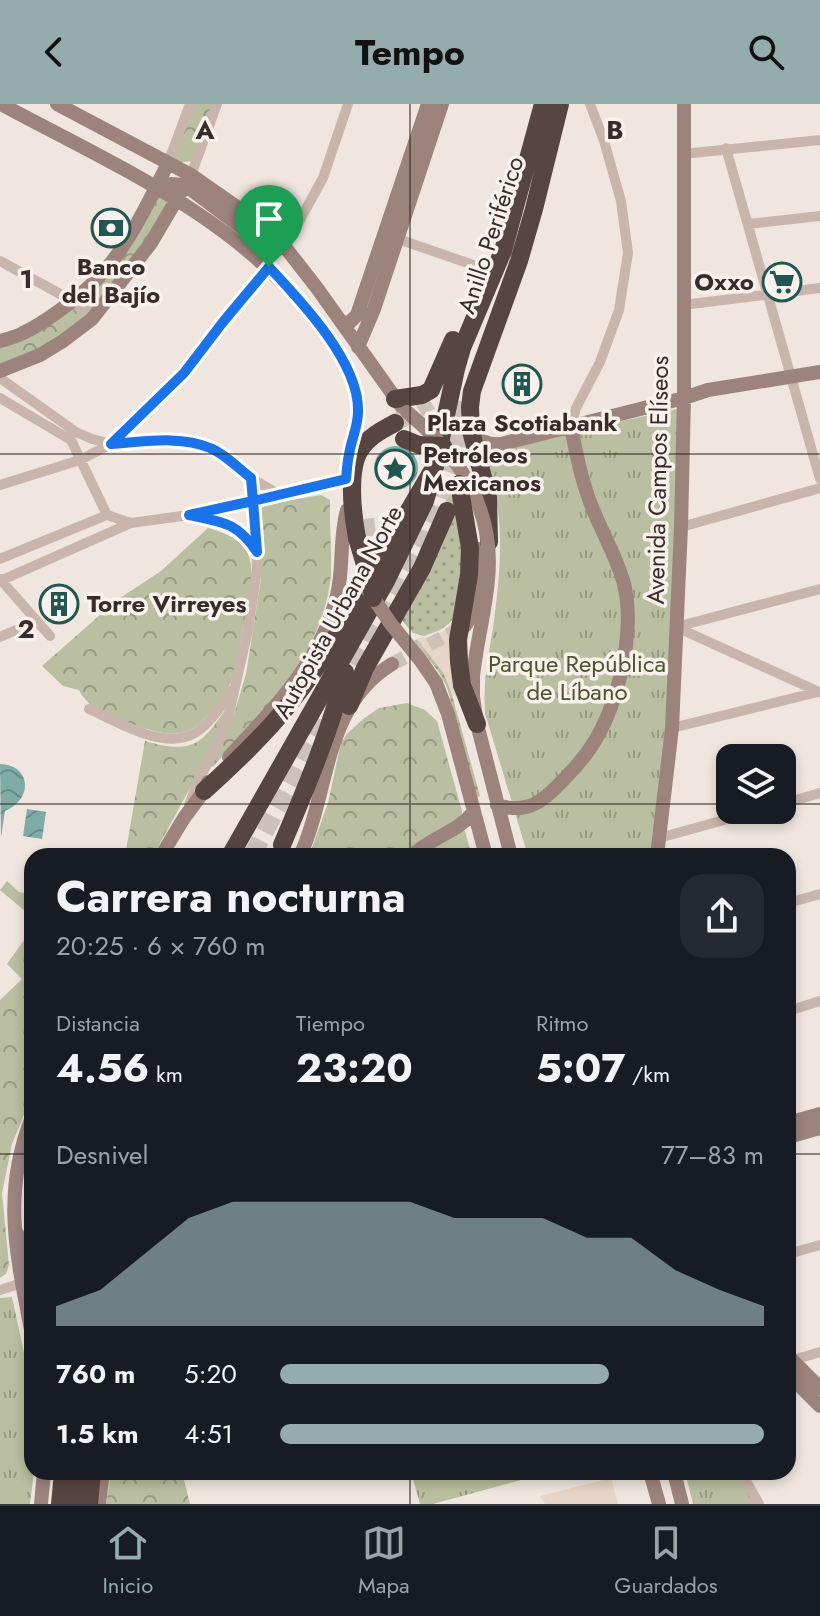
<!DOCTYPE html>
<html lang="es">
<head>
<meta charset="utf-8">
<style>
	:root { --surface:#171b24; --page:#242831; --text:#f1f3f6; --muted:#9ea1a6; --line:#363941; --accent:#94acac }
	body { margin:0; font-family:Jost,sans-serif; background:var(--page); color:var(--text); height:100vh; display:flex; flex-direction:column; font-size:30px; white-space:nowrap }
	* { box-sizing:border-box; margin:0 }
	p { font-size:26px; color:var(--muted) }
	.icon { flex:none; width:44px; height:44px; fill:none; stroke:currentColor; stroke-width:2; stroke-linecap:round; stroke-linejoin:round }
	.map { position:relative; flex:1; overflow:hidden }
	.side { position:absolute; left:24px; top:744px; width:772px; height:632px; display:flex; flex-direction:column; background:var(--surface); border-radius:24px; box-shadow:0 4px 12px #0003 }
	.side>* { flex:none }
	.buttons { position:absolute; left:716px; top:640px; display:grid; gap:16px }
	.buttons a { display:grid; place-items:center; width:80px; height:80px; border-radius:16px; background:var(--surface); box-shadow:0 4px 12px #0003; font-size:40px }
	.pin { position:absolute; display:grid; place-items:center; width:68px; height:68px; color:#fff; margin:-82px -34px; border-radius:50% 50% 50% 0; rotate:-45deg; box-shadow:0 0 8px #0007 }
	.pin .icon { rotate:45deg }
	.round { display:grid; place-items:center; flex:none; width:84px; height:84px; border-radius:24px; background:var(--page) }
	.overview { display:flex; align-items:center; justify-content:space-between; height:136px; padding:0 32px }
	h1 { font-size:44px; font-weight:700; line-height:60px }
	.figures { display:grid; grid-template-columns:repeat(3,1fr); gap:12px; height:136px; padding:8px 32px }
	.figures div { display:grid; align-content:center }
	.figures b { font-size:40px; font-weight:700 }
	.figures small { font-size:22px; font-weight:400 }
	.figures p { font-size:22px }
	.chart { height:224px; padding:16px 32px }
	.chart p { display:flex; justify-content:space-between }
	.chart svg { width:100%; height:144px; margin-top:8px; fill:var(--accent); opacity:.7 }
	ul { padding:0 32px; list-style:none; font-size:26px }
	li { display:grid; grid-template-columns:128px 96px 1fr; align-items:center; height:60px }
	li i { height:20px; border-radius:10px; background:var(--accent) }
	header { display:flex; justify-content:space-between; align-items:center; height:104px; padding:0 32px; background:var(--accent); color:#111; font-size:36px; font-weight:700 }
	.tabs { display:flex; justify-content:space-around; align-items:center; height:112px; border-top:2px solid var(--line); background:var(--surface); font-size:22px; color:var(--muted) }
	.tabs a { display:grid; justify-items:center; gap:4px }
	.tabs .active { color:var(--accent) }
	.map>svg:first-child { display:block }
	.grass { fill:url(#grass-dots) }
	.forest { fill:url(#forest-crowns) }
	.park { fill:url(#park-tufts) }
	.plaza { fill:#e8d5c7 }
	.water { fill:url(#water-waves) }
	.lines { fill:none; stroke-linecap:round; stroke-linejoin:round }
	.secondary-tunnel { stroke:#ccc1bb; stroke-width:14; stroke-dasharray:14 7; stroke-linecap:butt }
	.highway-tunnel { stroke:#ccc1bb; stroke-width:18; stroke-dasharray:18 9; stroke-linecap:butt }
	.street { stroke:#c9b5ab; stroke-width:10 }
	.secondary { stroke:#9c847d; stroke-width:14 }
	.highway { stroke:#574542; stroke-width:18 }
	.secondary-bridge { stroke:#9c847d; stroke-width:14 }
	.highway-bridge { stroke:#574542; stroke-width:18 }
	.route-casing { stroke:#fff; stroke-width:16 }
	.route { stroke:#1a73e8; stroke-width:10 }
	.grid { fill:none; stroke:#372c2a; stroke-width:2; stroke-opacity:0.55 }
	.labels { text-anchor:middle; stroke-width:7; stroke-linejoin:round; paint-order:stroke }
	.street-label { font-size:24px; fill:#372c2a; stroke:#f9f1eb }
	.poi-label { font-size:24px; font-weight:bold; fill:#372c2a; stroke:#f9f1eb }
	.park-label { font-size:24px; fill:#4b532f; stroke:#f9f1eb }
	.grid-label { font-size:26px; text-anchor:middle; font-weight:bold; fill:#372c2a; stroke:#f9f1eb; stroke-width:7; stroke-linejoin:round; paint-order:stroke }
</style>
</head>
<body>
<header><svg class="icon" aria-label="back" viewBox="0 0 24 24"><path d="M15 5l-7 7 7 7"/></svg>Tempo<svg class="icon" aria-label="search" viewBox="0 0 24 24"><circle cx="10" cy="10" r="6"/><path d="M15 15l6 6"/></svg></header>
<div class="map">
<svg width="820" height="1400" viewBox="0 0 820 1400">
	<defs>
		<pattern id="grass-dots" width="8" height="8" patternUnits="userSpaceOnUse" patternTransform="scale(2)"><rect width="8" height="8" fill="#b9bfa0"/><path d="M2 2h.1M6 6h.1" fill="none" stroke="#979b83" stroke-width="1.8" stroke-linecap="round"/></pattern>
		<pattern id="forest-crowns" width="20" height="18" patternUnits="userSpaceOnUse" patternTransform="scale(2)"><rect width="20" height="18" fill="#b9bfa0"/><path d="M2 6a3 3 0 1 1 6 0M12 15a3 3 0 1 1 6 0" fill="none" stroke="#979b83"/></pattern>
		<pattern id="park-tufts" width="24" height="20" patternUnits="userSpaceOnUse" patternTransform="scale(2)"><rect width="24" height="20" fill="#b9bfa0"/><path d="M3 7l-1-3M5 7V3M7 7l1-3M15 17l-1-3M17 17v-4M19 17l1-3" fill="none" stroke="#979b83"/></pattern>
		<pattern id="water-waves" width="16" height="10" patternUnits="userSpaceOnUse" patternTransform="scale(2)"><rect width="16" height="10" fill="#80aca8"/><path d="M0 5q4-4 8 0t8 0" fill="none" stroke="#6a8c89"/></pattern>
	</defs>
	<rect width="100%" height="100%" fill="#f1e6df"/>
	<path class="grass" d="M450 387 456 402 463 438 457 508 450 519 440 526 424 532 413 529 399 513Z
		M417 535 443 568 450 584 480 692 477 693 447 583 438 567 414 537Z"/>
	<path class="forest" d="M190 0H217L197 57 168 59Z
		M156 83 177 96 109 194 42 245 0 263V238L91 181Z
		M321 391 330 396V400C329 427 334 459 329 486 314 562 261 607 213 663L211 661 234 610 246 570 261 475V404L267 400Z
		M208 424C223 428 242 435 248 450 258 472 244 517 240 541 238 551 237 562 234 571 229 587 204 621 188 627 171 634 151 626 134 621 114 616 89 606 79 586L63 582 42 562 117 496 161 467Z
		M407 599 425 606 437 617 462 707 461 714 405 752H309L328 699 341 639 347 630 363 615 379 604Z
		M226 605 215 638 153 752H125L145 637C162 642 186 648 201 635 211 628 218 615 226 605Z
		M464 724 472 752H420Z
		M7 777 19 788 32 790V813L0 786Z
		M32 825V991L12 1040 2 1089 9 1161 6 1170 0 1174V896L22 875 7 860Z
		M111 1368H182L190 1400H106Z"/>
	<path class="park" d="M681 304 666 625 651 752H528L485 609C483 578 488 554 493 524 498 486 503 445 498 407 495 388 485 367 479 349Z
		M12 1193 27 1263 32 1331V1368H34L30 1400H0V1194Z
		M411 1368H550L433 1400H420Z
		M685 1368H739L756 1400H693Z"/>
	<path class="plaza" d="M453 518 457 591 453 592 443 568 417 534 432 533 443 527Z
		M611 1374 618 1400H545L540 1392Z"/>
	<path class="water" d="M374 364a22 22 0 1 1 44 0a22 22 0 1 1-44 0Z
		M0 660C32 661 33 696 5 707L1 733Z
		M27 705 46 708 42 735 23 732Z"/>
	<g class="lines">
		<path class="secondary-tunnel" d="M392 560 465 522"/>
		<path class="highway-tunnel" d="M395 319 430 297
			M365 415 369 445 367 463
			M341 585 427 431 456 344 465 291
			M252 752 328 608"/>
		<path class="street" d="M726 44 820 375
			M683 50 820 36
			M168 59 190 0
			M191 71 217 0
			M748 120 820 112
			M398 135 485 165
			M285 143 323 74 348 0
			M0 157 71 196 92 215
			M683 201 820 184
			M0 274 76 328 92 335 111 340 182 337 211 344 251 374 280 391
			M0 294 71 336 107 411 131 419
			M571 323 576 304 600 258 619 206 628 149 621 97 604 37 590 0
			M0 381 80 356 111 340 184 269 223 218 269 163
			M192 411C221 417 239 420 256 446
			M681 423 820 384
			M0 455 107 411
			M0 475 50 532
			M0 477 131 419 189 411 346 375
			M676 523 819 588
			M676 523 820 485
			M0 533 37 517
			M89 605C118 618 164 647 195 629 210 620 222 601 232 586
			M672 624 818 588
			M782 700 820 689
			M189 701 198 677 216 644 228 614 248 526 257 465 256 423 251 374
			M659 734 760 706
			M788 799 820 790
			M788 907 820 897
			M788 1150 820 1141
			M0 1186 22 1179
			M790 1257 820 1248
			M741 1368 759 1400"/>
		<path class="secondary" d="M1 0C114 61 239 114 318 220 335 242 352 267 358 295 362 320 348 342 347 366
			M57 0 191 71 244 108 285 143 317 184 401 302
			M156 83 171 80 185 81 266 142 277 145 285 143
			M342 219 350 218 357 211 428 0
			M0 237C8 235 16 233 23 229 43 220 78 194 93 179 124 150 150 96 168 59
			M358 243 374 205 442 0
			M0 267 40 251 63 237 92 215 151 139 191 71
			M471 327C479 337 488 341 501 340L684 294 708 286 820 268
			M465 522C480 501 481 470 480 445
			M473 573V592L477 620 511 752
			M436 579 448 610 486 752
			M229 653C273 606 322 556 337 491 344 463 339 435 347 406
			M497 701C530 711 544 696 566 673 573 666 580 658 586 650 617 609 636 530 624 480 616 450 599 424 589 395 580 372 576 347 571 323
			M161 752 184 714 204 687 208 678
			M300 752C330 686 323 602 392 560
			M412 752C432 732 458 729 474 707
			M657 752 672 624 681 423 684 294V0
			M32 1013C1 1091 17 1152 32 1231
			M788 1019 820 1010
			M788 1033 820 1024
			M16 1128 21 1136 32 1145
			M788 1252 820 1284
			M788 1270 820 1302
			M650 1368 659 1400
			M674 1368 682 1400
			M41 1400 44 1368
			M99 1400 103 1368"/>
		<path class="highway" d="M395 295 422 291 431 286 453 236
			M357 434C353 412 347 367 360 346 368 333 382 326 395 319
			M489 438 488 393 471 327 470 303 472 287 519 157 534 105 560 0
			M462 581 477 620
			M349 602 365 564 422 464 447 407
			M204 687C234 660 265 631 290 599 330 549 360 492 391 437
			M230 752 386 477 425 397 435 362 456 265 462 244 503 147 543 0
			M60 1400 63 1368
			M74 1400 77 1368
			M89 1400 92 1368"/>
		<path class="secondary-bridge" d="M407 308C460 351 495 406 488 476 485 509 476 541 473 573
			M368 486 391 520 421 557 436 579"/>
		<path class="highway-bridge" d="M404 335 419 341 443 342
			M459 380 470 444 469 471 458 536 459 558 462 581
			M357 434 371 481 373 494
			M391 437 435 362
			M282 741C306 684 330 628 345 568"/>
	</g>
	<g class="lines">
		<g class="route-casing">
			<path id="route" d="M269 163C301 197 360 259 358 308 358 323 351 336 349 351 347 359 347 367 346 375L253 397 257 448C237 418 222 418 189 411L253 397 251 374C238 364 225 350 210 344 180 331 142 338 111 340L184 269 223 218 269 163"/>
		</g>
		<use href="#route" class="route"/>
	</g>
	<path class="grid" d="M410 0V752M0 350H820M0 700H730M782 700H820M0 1050H32M788 1050H820M410 1368V1400"/>
	<defs>
		<g id="bank-ring" transform="scale(2)"><circle r="9.5" fill="#f9f1eb" stroke="#225652" stroke-width="1.5"/><path d="M-6-4H6V4H-6ZM0-2.3a2.3 2.3 0 1 0 0 4.6a2.3 2.3 0 1 0 0-4.6Z" fill="#225652"/></g>
		<g id="supermarket-ring" transform="scale(2)"><circle r="9.5" fill="#f9f1eb" stroke="#225652" stroke-width="1.5"/><path d="M-6-5.5h2.5l.6 2H6L4.5 2H-2.5L-4.4-4H-6ZM-1.5 3.2a1.3 1.3 0 1 0 .1 0ZM3 3.2a1.3 1.3 0 1 0 .1 0Z" fill="#225652"/></g>
		<g id="building-ring" transform="scale(2)"><circle r="9.5" fill="#f9f1eb" stroke="#225652" stroke-width="1.5"/><path d="M-4-6H4V6H1V3H-1V6H-4ZM-2.5-4.3h1.7v1.8h-1.7ZM.8-4.3h1.7v1.8H.8ZM-2.5-1h1.7V.8h-1.7ZM.8-1h1.7V.8H.8Z" fill="#225652"/></g>
		<g id="sight-ring" transform="scale(2)"><circle r="9.5" fill="#f9f1eb" stroke="#225652" stroke-width="1.5"/><path d="M0-6L1.8-2.2L6-1.7L2.9 1.2L3.7 5.4L0 3.3L-3.7 5.4L-2.9 1.2L-6-1.7L-1.8-2.2Z" fill="#225652"/></g>
	</defs>
	<g fill-rule="evenodd">
		<use href="#bank-ring" x="111" y="124"/>
		<use href="#supermarket-ring" x="782" y="178"/>
		<use href="#building-ring" x="522" y="280"/>
		<use href="#sight-ring" x="395" y="365"/>
		<use href="#building-ring" x="59" y="500"/>
	</g>
	<g class="labels">
		<g class="street-label">
			<text transform="translate(491 131) rotate(-72)" y="8">Anillo Periférico</text>
			<text transform="translate(658 376) rotate(-89)" y="8">Avenida Campos Elíseos</text>
			<text transform="translate(338 508) rotate(-61)" y="8">Autopista Urbana Norte</text>
		</g>
		<g class="poi-label">
			<text x="111" y="171">Banco<tspan x="111" dy="28">del Bajío</tspan></text>
			<text x="754" y="186" text-anchor="end">Oxxo</text>
			<text x="522" y="327">Plaza Scotiabank</text>
			<text x="423" y="359" text-anchor="start">Petróleos<tspan x="423" dy="28">Mexicanos</tspan></text>
			<text x="87" y="508" text-anchor="start">Torre Virreyes</text>
		</g>
		<g class="park-label">
			<text x="577" y="568">Parque República<tspan x="577" dy="28">de Líbano</tspan></text>
		</g>
	</g>
	<g class="grid-label">
		<text x="205" y="35">A</text>
		<text x="615" y="35">B</text>
		<text x="26" y="184">1</text>
		<text x="26" y="534">2</text>
	</g>
</svg>
<div class="buttons">
<a><svg class="icon" aria-label="layers" viewBox="0 0 24 24"><path d="M12 4l9 5-9 5-9-5zM3 14l9 5 9-5"/></svg></a>
</div>
<div class="pin" style="left:269px;top:163px;background:#1e9e55"><svg class="icon" aria-label="arrive" viewBox="0 0 24 24"><path d="M6 21V4h12l-3 4 3 4H6"/></svg></div>
<section class="side">
<div class="overview"><div><h1>Carrera nocturna</h1><p>20:25 · 6 × 760 m</p></div><a class="round"><svg class="icon" aria-label="share" viewBox="0 0 24 24"><path d="M12 15V3M7 8l5-5 5 5M5 13v7h14v-7"/></svg></a></div>
<div class="figures">
<div><p>Distancia</p><b>4.56<small> km</small></b></div>
<div><p>Tiempo</p><b>23:20</b></div>
<div><p>Ritmo</p><b>5:07<small> /km</small></b></div>
</div>
<div class="chart"><p><span>Desnivel</span>77–83 m</p>
<svg viewBox="0 0 160 44" preserveAspectRatio="none"><path d="M0 44V38L10 33L20 22L30 11L40 6L50 6L60 6L70 6L80 6L90 11L100 11L110 11L120 17L130 17L140 27L150 33L160 38V44z"/></svg>
</div>
<ul>
<li><b>760 m</b>5:20<i style="width:68%"></i></li>
<li><b>1.5 km</b>4:51<i style="width:100%"></i></li>
</ul>
</section>
</div>
<nav class="tabs">
<a class="active"><svg class="icon" aria-label="home" viewBox="0 0 24 24"><path d="M3 11l9-7 9 7M6 9v11h12V9"/></svg>Inicio</a>
<a><svg class="icon" aria-label="map" viewBox="0 0 24 24"><path d="M3 6l6-2 6 2 6-2v14l-6 2-6-2-6 2zM9 4v14M15 6v14"/></svg>Mapa</a>
<a><svg class="icon" aria-label="saved" viewBox="0 0 24 24"><path d="M7 4h10v16l-5-4-5 4z"/></svg>Guardados</a>
</nav>
</body>
</html>
